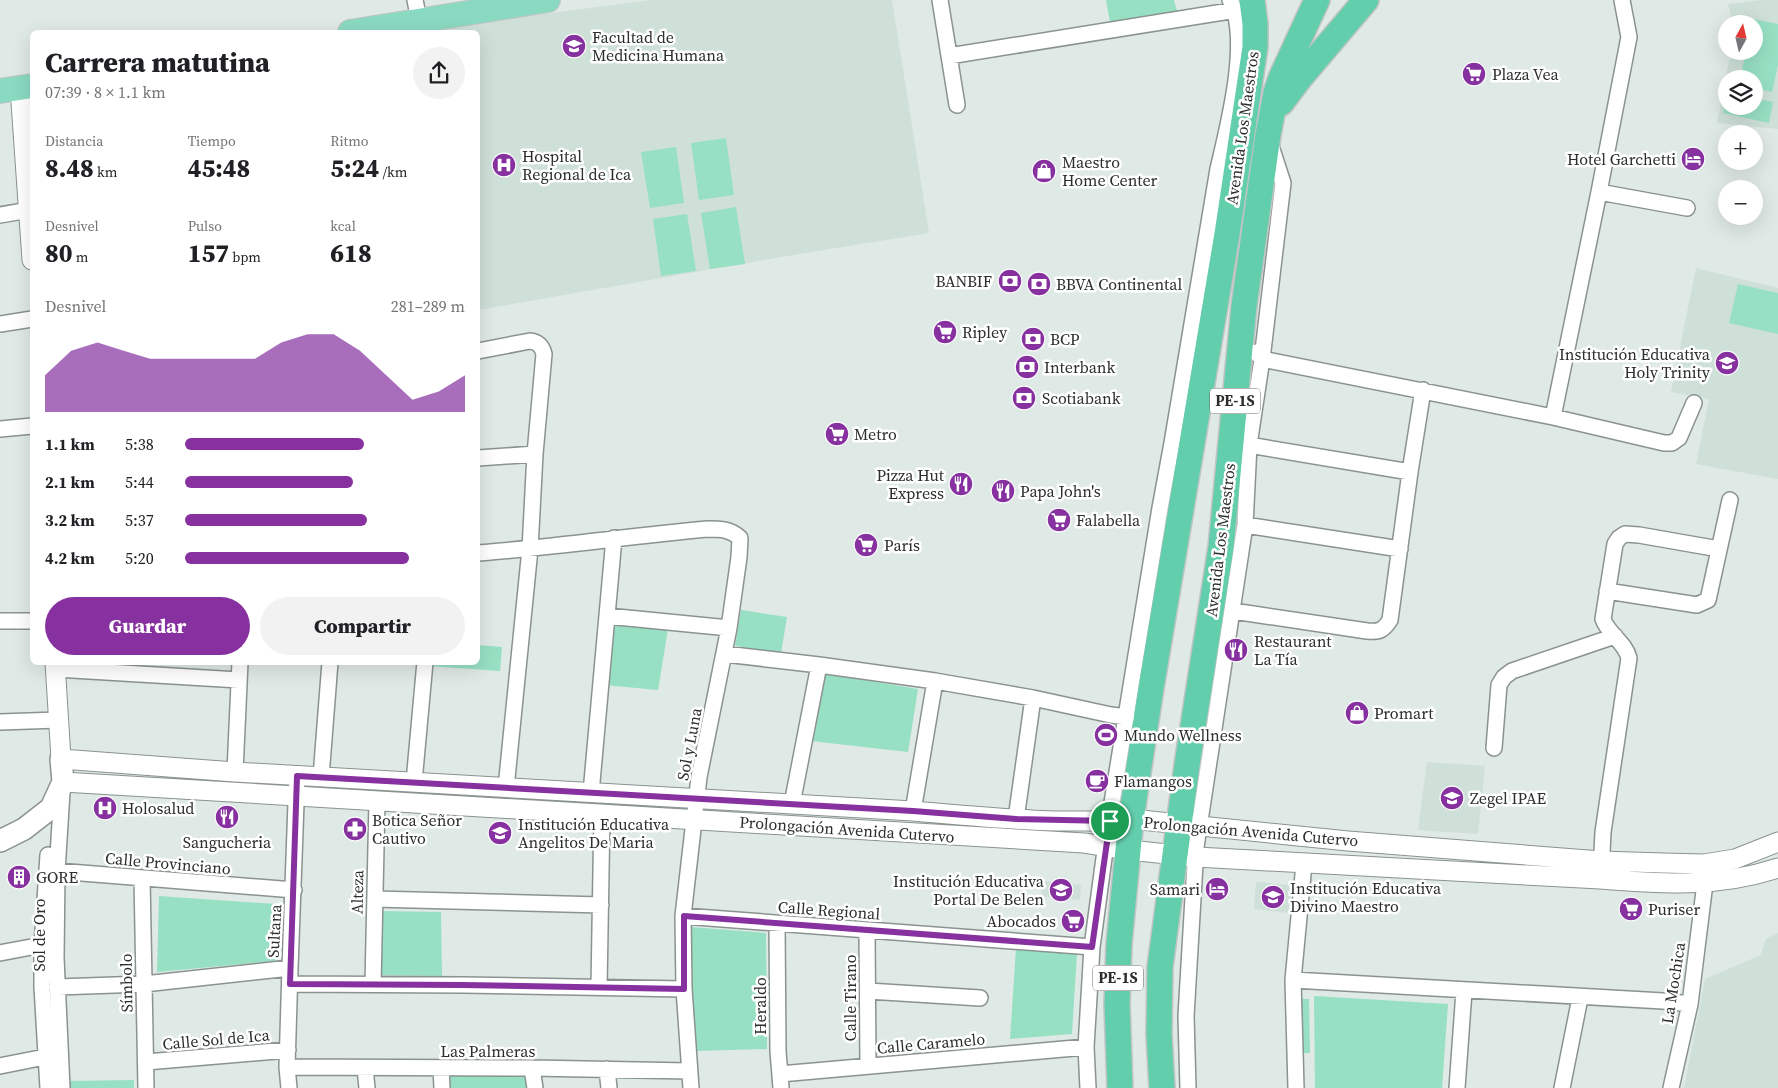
<!DOCTYPE html>
<html lang="es">
<head>
<meta charset="utf-8">
<style>
	:root { --surface:#fff; --page:#f2f2f2; --text:#202124; --muted:#757577; --accent:#86319f }
	body { margin:0; font-family:"Source Serif 4",serif; background:var(--page); color:var(--text); height:100vh; display:flex; flex-direction:column; font-size:19px; white-space:nowrap }
	* { box-sizing:border-box; margin:0 }
	p { font-size:16px; color:var(--muted) }
	.icon { flex:none; width:28px; height:28px; fill:none; stroke:currentColor; stroke-width:2; stroke-linecap:round; stroke-linejoin:round }
	.map { position:relative; flex:1; overflow:hidden }
	.drawer { position:absolute; left:30px; top:30px; width:450px; height:635px; display:flex; flex-direction:column; background:var(--surface); border-radius:8px; box-shadow:0 5px 20px #0002 }
	.drawer>* { flex:none }
	.needle { width:32px; rotate:8deg }
	.fabs { position:absolute; left:1718px; top:15px; display:grid; gap:10px }
	.fabs a { display:grid; place-items:center; width:45px; height:45px; border-radius:50%; background:var(--surface); box-shadow:0 5px 20px #0002; font-size:25px }
	.pin { position:absolute; display:grid; place-items:center; width:42px; height:42px; color:#fff; margin:-21px; border:2px solid #fff; border-radius:50%; box-shadow:0 1px 5px #0007 }
	.round { display:grid; place-items:center; flex:none; width:52px; height:52px; border-radius:26px; background:var(--page) }
	.summary { display:flex; align-items:center; justify-content:space-between; height:85px; padding:0 15px }
	h1 { font-size:28px; font-weight:800; line-height:38px }
	.stats { display:grid; grid-template-columns:repeat(3,1fr); gap:8px; height:85px; padding:5px 15px }
	.stats div { display:grid; align-content:center }
	.stats b { font-size:25px; font-weight:800 }
	.stats small { font-size:14px; font-weight:400 }
	.stats p { font-size:14px }
	.chart { height:140px; padding:10px 15px }
	.chart p { display:flex; justify-content:space-between }
	.chart svg { width:100%; height:90px; margin-top:5px; fill:var(--accent); opacity:.7 }
	.action { display:flex; gap:10px; margin-top:auto; padding:10px 15px }
	.action a { flex:1; height:58px; border-radius:30px; background:var(--accent); color:#fff; font-size:20px; font-weight:800; line-height:58px; text-align:center }
	.action a+a { background:var(--page); color:var(--text) }
	ul { padding:0 15px; list-style:none; font-size:16px }
	li { display:grid; grid-template-columns:80px 60px 1fr; align-items:center; height:38px }
	li i { height:12px; border-radius:6px; background:var(--accent) }
	.map>svg:first-child { display:block }
	.built { fill:#cee0d8; fill-rule:evenodd }
	.green { fill:#98e0c3 }
	.lines { fill:none; stroke-linecap:round; stroke-linejoin:round }
	.minor-casing { stroke:#8a938f; stroke-width:18 }
	.tertiary-casing { stroke:#8a938f; stroke-width:21 }
	.secondary-casing { stroke:#8a938f; stroke-width:24 }
	.primary-casing { stroke:#c3c4c4; stroke-width:26 }
	.trunk-casing { stroke:#c3c4c4; stroke-width:28 }
	.minor { stroke:#fff; stroke-width:15 }
	.tertiary { stroke:#fff; stroke-width:19 }
	.secondary { stroke:#fff; stroke-width:21 }
	.primary { stroke:#8adac1; stroke-width:24 }
	.trunk { stroke:#63ceac; stroke-width:25 }
	.route-casing { stroke:#fff; stroke-width:10 }
	.route { stroke:#86319f; stroke-width:6 }
	.labels { text-anchor:middle; stroke-width:5; stroke-linejoin:round; paint-order:stroke }
	.shield { fill:#fff; stroke:#6a6d6b; stroke-width:1 }
	.shield-label { font-size:15px; font-weight:bold; fill:#2a2e2c }
	.poi-label { font-size:16px; fill:#2a2e2c; stroke:#fff; text-anchor:start }
	.street-label { font-size:16px; fill:#2a2e2c; stroke:#fff }
</style>
</head>
<body>
<div class="map">
<svg width="1778" height="1088" viewBox="0 0 1778 1088">
	<rect width="100%" height="100%" fill="#dfe9e5"/>
	<path class="built" d="M651 0H892L929 233 787 256 478 310V32H426L506 19Z
		M1762 0H1778V129L1717 123 1731 51H1754V24H1733L1728 4ZM1726 79H1754V106H1726Z
		M1696 268 1778 288V479L1696 464 1709 399 1671 392Z
		M1427 762 1485 766 1478 834 1418 830Z
		M1042 881 1081 885 1080 900 1041 896Z
		M1256 882 1292 885 1289 913 1254 909Z
		M1778 933V1088H1684L1705 979 1761 955 1766 939Z"/>
	<path class="green" d="M1106 0H1174L1177 11 1110 22Z
		M1753 19 1778 24V65L1772 92 1754 88V79H1740L1746 51H1754Z
		M1726 97V106H1754V98L1773 102 1769 123 1723 113Z
		M726 138 734 195 699 200 691 143Z
		M676 147 684 203 650 208 641 152Z
		M736 207 745 264 710 269 701 213Z
		M687 214 696 271 661 276 653 219Z
		M1738 284 1778 293V334L1729 323Z
		M741 610 787 617 781 653 735 646Z
		M609 624 668 629 658 690 604 685Z
		M478 645 502 647 500 671 428 666V663L478 662Z
		M821 673 918 689 908 752 811 741Z
		M159 896 276 904V961L157 972Z
		M379 911 441 912 442 976 378 975Z
		M691 927 766 933 767 1049 695 1051Z
		M1016 948 1077 953 1072 1034 1010 1039Z
		M1314 996 1448 1004 1442 1088H1315Z
		M1301 999H1309L1310 1053H1301Z
		M445 1076H526L527 1088H446Z
		M134 1080V1088H68V1081Z"/>
	<g class="lines">
		<g class="minor-casing">
			<path id="minor" d="M415 0 419 20
				M940 0 957 105
				M949 56 1236 10
				M1599 192 1687 208
				M0 215 29 210
				M0 324 32 319
				M478 351 530 341C538 342 542 346 544 354L535 454 530 549 506 788
				M1256 352 1262 359 1553 417 1664 443H1672L1679 438 1694 403
				M1553 417 1599 192 1629 37 1622 0
				M0 429 32 426
				M1249 445 1410 472
				M478 458 535 454
				M1245 525 1400 549
				M478 553C555 547 631 536 708 529 721 529 730 529 740 538L739 557 729 628 699 777 683 916 684 989 691 1088
				M1607 591 1697 605 1708 600 1730 500
				M1233 611 1367 631C1379 632 1383 631 1390 620L1410 472 1423 390
				M607 616 729 628
				M0 621H32
				M725 654 819 665 935 681 1033 698 1111 715 1127 717
				M56 669 239 680
				M0 722 58 720
				M1494 748 1499 685 1504 677 1512 671 1615 636
				M235 772 240 662
				M321 777 330 662
				M414 782 425 662
				M62 792 57 871 56 958 62 1088
				M591 793 614 538
				M792 804 819 665
				M913 811 935 681
				M1016 819 1033 698
				M57 871 294 890
				M1601 872 1603 832 1629 658C1625 642 1608 634 1603 619L1615 544 1619 538 1625 534 1639 535 1719 549
				M142 878 146 1088
				M375 899 601 905
				M683 916 1092 947
				M777 924 778 1051 781 1088
				M867 930 868 1066
				M0 953 42 945
				M1293 980 1663 1001 1690 1004
				M290 984 462 985 684 989
				M373 984 377 801
				M57 987 144 984 290 968
				M599 987 602 814
				M868 991 980 998
				M146 1062 288 1050
				M0 1066 45 1057
				M287 1067 532 1068 689 1071
				M365 1068 367 1088
				M441 1068 442 1088
				M532 1068 535 1088
				M607 1069 609 1088
				M780 1074 1086 1047
				M48 1088 42 987V945L48 855
				M289 1088 287 1067 290 968 297 776
				M1088 1088 1086 1047 1092 947 1109 821 1160 508 1172 443 1218 169C1228 126 1251 39 1230 0
				M1188 1088 1186 1016 1196 847 1245 525 1249 445 1262 359 1283 183 1270 143
				M1296 1088 1293 980 1304 864
				M1457 1088 1464 991
				M1562 1088 1580 998
				M1671 1088 1690 1004 1705 883V873"/>
		</g>
		<g class="tertiary-casing">
			<path id="tertiary" d="M20 88 32 260
				M55 662 61 759 235 772 913 811C985 817 1058 825 1131 819L1348 841 1601 861 1663 863 1704 864 1735 859 1778 842
				M63 782 1084 843 1129 850 1196 857 1600 879C1663 884 1717 888 1778 868"/>
		</g>
		<g class="secondary-casing">
			<path id="secondary" d="M0 841 24 829 51 808 63 782 61 759"/>
		</g>
		<g class="primary-casing">
			<path id="primary" d="M350 32 548 0
				M0 91 32 86"/>
		</g>
		<g class="trunk-casing">
			<path id="trunk" d="M1281 103 1299 79 1366 0
				M1120 1088 1117 1004 1119 944 1131 819 1151 688 1227 234 1255 47V24L1252 0
				M1162 1088 1159 1034 1160 967 1187 765 1221 547 1244 306 1268 135 1276 93 1281 78 1317 0"/>
		</g>
		<use href="#minor" class="minor"/>
		<use href="#tertiary" class="tertiary"/>
		<use href="#secondary" class="secondary"/>
		<use href="#primary" class="primary"/>
		<use href="#trunk" class="trunk"/>
	</g>
	<g class="lines">
		<g class="route-casing">
			<path id="route" d="M297 776 913 811 1016 819 1110 821 1092 947 684 916V989L462 985 290 984Z"/>
		</g>
		<use href="#route" class="route"/>
	</g>
	<defs>
		<g id="school-disc" transform="scale(1.25)"><circle r="9.5" fill="#86319f" stroke="#fff"/><path d="M0-5L7-2L0 1L-7-2ZM-4 1L0 2.5L4 1V4Q0 6-4 4Z" fill="#fff"/></g>
		<g id="supermarket-disc" transform="scale(1.25)"><circle r="9.5" fill="#86319f" stroke="#fff"/><path d="M-6-5.5h2.5l.6 2H6L4.5 2H-2.5L-4.4-4H-6ZM-1.5 3.2a1.3 1.3 0 1 0 .1 0ZM3 3.2a1.3 1.3 0 1 0 .1 0Z" fill="#fff"/></g>
		<g id="hotel-disc" transform="scale(1.25)"><circle r="9.5" fill="#86319f" stroke="#fff"/><path d="M-6-4.5h1.5V1H6V5H4.5V3h-9V5H-6ZM-4 0a1.8 1.8 0 1 1 3.6 0ZM.5 0V-2.5h3Q6-2.5 6 0Z" fill="#fff"/></g>
		<g id="hospital-disc" transform="scale(1.25)"><circle r="9.5" fill="#86319f" stroke="#fff"/><path d="M-5-5h3v3.5h4V-5h3V5h-3V1.5h-4V5h-3Z" fill="#fff"/></g>
		<g id="shop-disc" transform="scale(1.25)"><circle r="9.5" fill="#86319f" stroke="#fff"/><path d="M-5-2.5h2.3a2.7 3.5 0 0 1 5.4 0H5L5.5 6h-11ZM-1.5-2.5h3a1.5 2.3 0 0 0-3 0Z" fill="#fff"/></g>
		<g id="bank-disc" transform="scale(1.25)"><circle r="9.5" fill="#86319f" stroke="#fff"/><path d="M-6-4H6V4H-6ZM0-2.3a2.3 2.3 0 1 0 0 4.6a2.3 2.3 0 1 0 0-4.6Z" fill="#fff"/></g>
		<g id="restaurant-disc" transform="scale(1.25)"><circle r="9.5" fill="#86319f" stroke="#fff"/><path d="M-5-6h1v4h1v-4h1v4h1v-4h1v5L-1.5 .5V6h-2V.5L-5-1ZM5-6V6H3V1.5H1.5Q1.5-4 5-6Z" fill="#fff"/></g>
		<g id="stadium-disc" transform="scale(1.25)"><circle r="9.5" fill="#86319f" stroke="#fff"/><path d="M0-5a6.5 5 0 1 0 0 10a6.5 5 0 1 0 0-10ZM-3.5-1.8h7v3.6h-7Z" fill="#fff"/></g>
		<g id="cafe-disc" transform="scale(1.25)"><circle r="9.5" fill="#86319f" stroke="#fff"/><path d="M-5.5-4.5H6V0H3Q3 3.5 0 3.5H-2.5Q-5.5 3.5-5.5 0ZM3-3.2v2h1.7v-2ZM-6 4.5H4V6H-6Z" fill="#fff"/></g>
		<g id="university-disc" transform="scale(1.25)"><circle r="9.5" fill="#86319f" stroke="#fff"/><path d="M0-5L7-2L0 1L-7-2ZM-4 1L0 2.5L4 1V4Q0 6-4 4Z" fill="#fff"/></g>
		<g id="pharmacy-disc" transform="scale(1.25)"><circle r="9.5" fill="#86319f" stroke="#fff"/><path d="M-2-6h4v4h4v4h-4v4h-4v-4h-4v-4h4Z" fill="#fff"/></g>
		<g id="building-disc" transform="scale(1.25)"><circle r="9.5" fill="#86319f" stroke="#fff"/><path d="M-4-6H4V6H1V3H-1V6H-4ZM-2.5-4.3h1.7v1.8h-1.7ZM.8-4.3h1.7v1.8H.8ZM-2.5-1h1.7V.8h-1.7ZM.8-1h1.7V.8H.8Z" fill="#fff"/></g>
	</defs>
	<g fill-rule="evenodd">
		<use href="#school-disc" x="574" y="46"/>
		<use href="#supermarket-disc" x="1474" y="74"/>
		<use href="#hotel-disc" x="1693" y="159"/>
		<use href="#hospital-disc" x="504" y="165"/>
		<use href="#shop-disc" x="1044" y="171"/>
		<use href="#bank-disc" x="1010" y="281"/>
		<use href="#bank-disc" x="1039" y="284"/>
		<use href="#supermarket-disc" x="945" y="332"/>
		<use href="#bank-disc" x="1033" y="339"/>
		<use href="#school-disc" x="1727" y="363"/>
		<use href="#bank-disc" x="1027" y="367"/>
		<use href="#bank-disc" x="1024" y="398"/>
		<use href="#supermarket-disc" x="837" y="434"/>
		<use href="#restaurant-disc" x="961" y="484"/>
		<use href="#restaurant-disc" x="1003" y="491"/>
		<use href="#supermarket-disc" x="1059" y="520"/>
		<use href="#supermarket-disc" x="866" y="545"/>
		<use href="#restaurant-disc" x="1236" y="650"/>
		<use href="#shop-disc" x="1357" y="713"/>
		<use href="#stadium-disc" x="1106" y="735"/>
		<use href="#cafe-disc" x="1097" y="781"/>
		<use href="#university-disc" x="1452" y="798"/>
		<use href="#hospital-disc" x="105" y="808"/>
		<use href="#restaurant-disc" x="227" y="817"/>
		<use href="#pharmacy-disc" x="355" y="829"/>
		<use href="#school-disc" x="500" y="833"/>
		<use href="#building-disc" x="19" y="877"/>
		<use href="#hotel-disc" x="1217" y="889"/>
		<use href="#school-disc" x="1061" y="890"/>
		<use href="#school-disc" x="1273" y="897"/>
		<use href="#supermarket-disc" x="1631" y="909"/>
		<use href="#supermarket-disc" x="1073" y="921"/>
	</g>
	<g class="labels">
		<g class="shield">
			<rect x="1210" y="388.5" width="50" height="25" rx="4"/>
			<rect x="1093" y="965.5" width="50" height="25" rx="4"/>
		</g>
		<g class="shield-label">
			<text x="1235" y="406">PE-1S</text>
			<text x="1118" y="983">PE-1S</text>
		</g>
		<g class="poi-label">
			<text x="592" y="43">Facultad de<tspan x="592" dy="18">Medicina Humana</tspan></text>
			<text x="1492" y="80">Plaza Vea</text>
			<text x="522" y="162">Hospital<tspan x="522" dy="18">Regional de Ica</tspan></text>
			<text x="1676" y="165" text-anchor="end">Hotel Garchetti</text>
			<text x="1062" y="168">Maestro<tspan x="1062" dy="18">Home Center</tspan></text>
			<text x="992" y="287" text-anchor="end">BANBIF</text>
			<text x="1056" y="290">BBVA Continental</text>
			<text x="962" y="338">Ripley</text>
			<text x="1050" y="345">BCP</text>
			<text x="1710" y="360" text-anchor="end">Institución Educativa<tspan x="1710" dy="18">Holy Trinity</tspan></text>
			<text x="1044" y="373">Interbank</text>
			<text x="1042" y="404">Scotiabank</text>
			<text x="854" y="440">Metro</text>
			<text x="944" y="481" text-anchor="end">Pizza Hut<tspan x="944" dy="18">Express</tspan></text>
			<text x="1020" y="497">Papa John's</text>
			<text x="1076" y="526">Falabella</text>
			<text x="884" y="551">París</text>
			<text x="1254" y="647">Restaurant<tspan x="1254" dy="18">La Tía</tspan></text>
			<text x="1374" y="719">Promart</text>
			<text x="1124" y="741">Mundo Wellness</text>
			<text x="1114" y="787">Flamangos</text>
			<text x="1470" y="804">Zegel IPAE</text>
			<text x="122" y="814">Holosalud</text>
			<text x="372" y="826">Botica Señor<tspan x="372" dy="18">Cautivo</tspan></text>
			<text x="518" y="830">Institución Educativa<tspan x="518" dy="18">Angelitos De Maria</tspan></text>
			<text x="227" y="848" text-anchor="middle">Sangucheria</text>
			<text x="36" y="883">GORE</text>
			<text x="1044" y="887" text-anchor="end">Institución Educativa<tspan x="1044" dy="18">Portal De Belen</tspan></text>
			<text x="1290" y="894">Institución Educativa<tspan x="1290" dy="18">Divino Maestro</tspan></text>
			<text x="1200" y="895" text-anchor="end">Samari</text>
			<text x="1648" y="915">Puriser</text>
			<text x="1056" y="927" text-anchor="end">Abocados</text>
		</g>
		<g class="street-label">
			<text transform="translate(1242 128) rotate(-82)" y="6">Avenida Los Maestros</text>
			<text transform="translate(1220 540) rotate(-83)" y="6">Avenida Los Maestros</text>
			<text transform="translate(689 744) rotate(-79)" y="6">Sol y Luna</text>
			<text transform="translate(847 829) rotate(4)" y="6">Prolongación Avenida Cutervo</text>
			<text transform="translate(1251 831) rotate(5)" y="6">Prolongación Avenida Cutervo</text>
			<text transform="translate(168 863) rotate(5)" y="6">Calle Provinciano</text>
			<text transform="translate(357 892) rotate(-89)" y="6">Alteza</text>
			<text transform="translate(829 910) rotate(4)" y="6">Calle Regional</text>
			<text transform="translate(274 931) rotate(-87)" y="6">Sultana</text>
			<text transform="translate(39 935) rotate(-90)" y="6">Sol de Oro</text>
			<text transform="translate(126 983) rotate(-91)" y="6">Símbolo</text>
			<text transform="translate(1673 983) rotate(-81)" y="6">La Mochica</text>
			<text transform="translate(850 998) rotate(-90)" y="6">Calle Tirano</text>
			<text transform="translate(760 1006) rotate(-90)" y="6">Heraldo</text>
			<text transform="translate(216 1039) rotate(-5)" y="6">Calle Sol de Ica</text>
			<text transform="translate(931 1043) rotate(-5)" y="6">Calle Caramelo</text>
			<text x="488" y="1057">Las Palmeras</text>
		</g>
	</g>
</svg>
<div class="fabs">
<a><svg class="needle" viewBox="-14 -14 28 28"><path d="M0-13l5 13h-10z" fill="#e53935"/><path d="M0 13l5-13h-10z" fill="#757577"/></svg></a>
<a><svg class="icon" aria-label="layers" viewBox="0 0 24 24"><path d="M12 4l9 5-9 5-9-5zM3 14l9 5 9-5"/></svg></a>
<a>+</a>
<a>−</a>
</div>
<div class="pin" style="left:1110px;top:821px;background:#1e9e55"><svg class="icon" aria-label="arrive" viewBox="0 0 24 24"><path d="M6 21V4h12l-3 4 3 4H6"/></svg></div>
<section class="drawer">
<div class="summary"><div><h1>Carrera matutina</h1><p>07:39 · 8 × 1.1 km</p></div><a class="round"><svg class="icon" aria-label="share" viewBox="0 0 24 24"><path d="M12 15V3M7 8l5-5 5 5M5 13v7h14v-7"/></svg></a></div>
<div class="stats">
<div><p>Distancia</p><b>8.48<small> km</small></b></div>
<div><p>Tiempo</p><b>45:48</b></div>
<div><p>Ritmo</p><b>5:24<small> /km</small></b></div>
</div>
<div class="stats">
<div><p>Desnivel</p><b>80<small> m</small></b></div>
<div><p>Pulso</p><b>157<small> bpm</small></b></div>
<div><p>kcal</p><b>618</b></div>
</div>
<div class="chart"><p><span>Desnivel</span>281–289 m</p>
<svg viewBox="0 0 160 44" preserveAspectRatio="none"><path d="M0 44V26L10 14L20 10L30 14L40 18L50 18L60 18L70 18L80 18L90 10L100 6L110 6L120 14L130 26L140 38L150 34L160 26V44z"/></svg>
</div>
<ul>
<li><b>1.1 km</b>5:38<i style="width:64%"></i></li>
<li><b>2.1 km</b>5:44<i style="width:60%"></i></li>
<li><b>3.2 km</b>5:37<i style="width:65%"></i></li>
<li><b>4.2 km</b>5:20<i style="width:80%"></i></li>
</ul>
<div class="action"><a>Guardar</a><a>Compartir</a></div>
</section>
</div>
</body>
</html>
